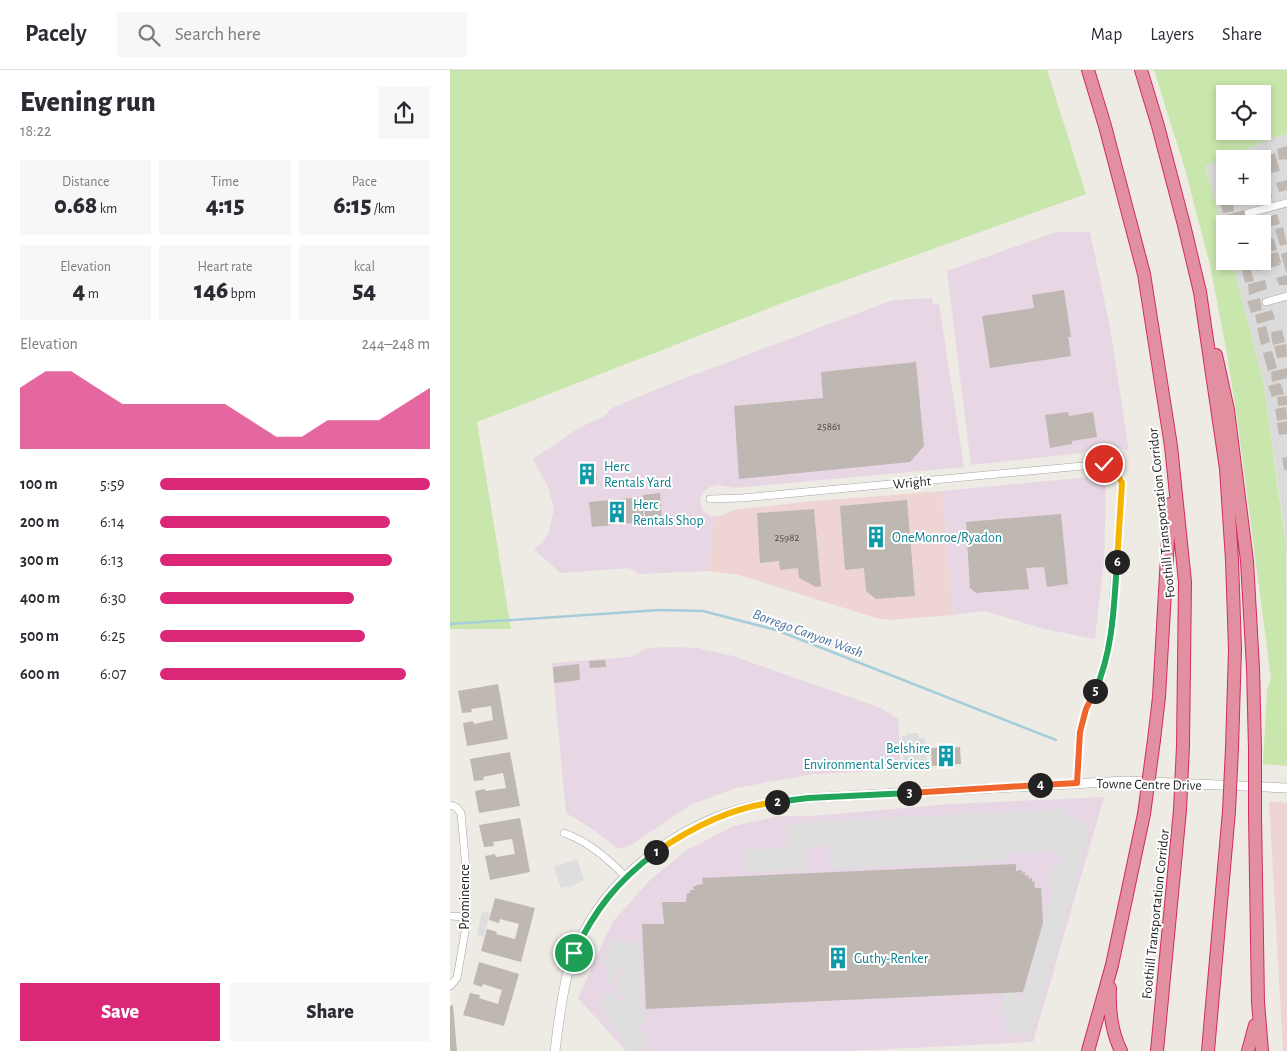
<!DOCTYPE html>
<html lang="en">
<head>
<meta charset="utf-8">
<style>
	:root { --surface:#fff; --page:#f7f7f7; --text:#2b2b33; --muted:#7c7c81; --line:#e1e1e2; --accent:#db2777 }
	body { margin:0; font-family:"Alegreya Sans",sans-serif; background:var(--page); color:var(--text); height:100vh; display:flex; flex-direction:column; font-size:19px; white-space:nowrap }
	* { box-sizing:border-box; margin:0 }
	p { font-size:16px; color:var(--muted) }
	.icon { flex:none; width:28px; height:28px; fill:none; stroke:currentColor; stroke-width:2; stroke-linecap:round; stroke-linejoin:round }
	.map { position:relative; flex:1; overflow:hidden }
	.drawer { display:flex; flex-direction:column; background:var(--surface); width:450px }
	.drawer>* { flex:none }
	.controls { position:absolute; left:766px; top:15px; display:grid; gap:10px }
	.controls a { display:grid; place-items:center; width:55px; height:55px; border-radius:0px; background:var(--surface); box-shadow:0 2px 8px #0003; font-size:25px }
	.pin { position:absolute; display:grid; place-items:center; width:42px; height:42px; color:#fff; margin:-21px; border:2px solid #fff; border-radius:50%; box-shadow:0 1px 5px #0007 }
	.km { position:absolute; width:25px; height:25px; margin:-12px; border-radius:50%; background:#222; color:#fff; font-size:14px; line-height:25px; text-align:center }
	.round { display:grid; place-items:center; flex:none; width:52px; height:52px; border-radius:0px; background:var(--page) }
	.summary { display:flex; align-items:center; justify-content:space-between; height:85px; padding:0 20px }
	h1 { font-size:28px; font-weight:800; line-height:38px }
	.stats { display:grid; grid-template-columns:repeat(3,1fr); gap:8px; height:85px; padding:5px 20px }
	.stats div { display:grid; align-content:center; border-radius:0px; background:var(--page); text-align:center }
	.stats b { font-size:25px; font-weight:800 }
	.stats small { font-size:14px; font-weight:400 }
	.stats p { font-size:14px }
	.chart { height:140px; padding:10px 20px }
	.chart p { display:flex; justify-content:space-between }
	.chart svg { width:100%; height:90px; margin-top:5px; fill:var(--accent); opacity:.7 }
	.action { display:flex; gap:10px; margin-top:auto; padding:10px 20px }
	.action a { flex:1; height:58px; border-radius:0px; background:var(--accent); color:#fff; font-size:20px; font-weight:800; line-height:58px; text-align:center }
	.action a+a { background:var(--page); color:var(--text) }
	ul { padding:0 20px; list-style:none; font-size:16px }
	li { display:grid; grid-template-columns:80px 60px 1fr; align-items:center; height:38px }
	li i { height:12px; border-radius:6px; background:var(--accent) }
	header { display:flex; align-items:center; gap:30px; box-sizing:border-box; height:70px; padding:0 25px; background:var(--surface); border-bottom:1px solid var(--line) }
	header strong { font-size:24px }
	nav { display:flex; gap:28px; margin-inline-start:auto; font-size:18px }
	.search { width:350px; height:45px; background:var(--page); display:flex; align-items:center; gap:12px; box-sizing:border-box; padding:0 18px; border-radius:0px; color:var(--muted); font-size:19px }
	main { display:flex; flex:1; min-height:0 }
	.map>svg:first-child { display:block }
	.residential { fill:#dcdbdb; fill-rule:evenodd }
	.commercial { fill:#eed5d4 }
	.industrial { fill:#e7d6e4 }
	.grass { fill:#c9e6ac; fill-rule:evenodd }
	.parking { fill:#dedede }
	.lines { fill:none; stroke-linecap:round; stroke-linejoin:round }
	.stream { stroke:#a6ceda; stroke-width:2.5 }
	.building { fill:#bfb7b1 }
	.minor-casing { stroke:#a5a5a5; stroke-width:8 }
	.tertiary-casing { stroke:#a5a5a5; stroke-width:10 }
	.motorway-casing { stroke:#d12c65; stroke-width:14 }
	.minor { stroke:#fff; stroke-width:7 }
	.tertiary { stroke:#fff; stroke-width:9 }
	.motorway { stroke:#e28f9f; stroke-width:12 }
	.motorway-bridge-casing { stroke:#d12c65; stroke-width:14; stroke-linecap:butt }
	.motorway-bridge { stroke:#e28f9f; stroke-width:12 }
	.split-1-casing { stroke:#fff; stroke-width:10 }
	.split-2-casing { stroke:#fff; stroke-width:10 }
	.split-3-casing { stroke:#fff; stroke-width:10 }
	.split-4-casing { stroke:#fff; stroke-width:10 }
	.split-5-casing { stroke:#fff; stroke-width:10 }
	.split-6-casing { stroke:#fff; stroke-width:10 }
	.split-7-casing { stroke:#fff; stroke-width:10 }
	.split-1 { stroke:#22a559; stroke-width:6 }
	.split-2 { stroke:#f5b400; stroke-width:6 }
	.split-3 { stroke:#22a559; stroke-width:6 }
	.split-4 { stroke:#f0652b; stroke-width:6 }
	.split-5 { stroke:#f0652b; stroke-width:6 }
	.split-6 { stroke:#22a559; stroke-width:6 }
	.split-7 { stroke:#f5b400; stroke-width:6 }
	.labels { text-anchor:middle; stroke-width:4; stroke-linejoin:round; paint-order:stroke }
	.number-label { font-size:11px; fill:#464443 }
	.culture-label { font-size:14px; fill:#0d838f; stroke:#fff; text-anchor:start }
	.street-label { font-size:14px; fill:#1e1e1e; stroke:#fff }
	.water-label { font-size:15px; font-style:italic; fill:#4c77a1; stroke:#fff }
</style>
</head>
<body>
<header>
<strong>Pacely</strong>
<div class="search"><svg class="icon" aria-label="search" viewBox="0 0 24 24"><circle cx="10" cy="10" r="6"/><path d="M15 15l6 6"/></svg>Search here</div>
<nav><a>Map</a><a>Layers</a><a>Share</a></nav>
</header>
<main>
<section class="drawer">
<div class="summary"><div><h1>Evening run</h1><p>18:22</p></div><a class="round"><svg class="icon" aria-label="share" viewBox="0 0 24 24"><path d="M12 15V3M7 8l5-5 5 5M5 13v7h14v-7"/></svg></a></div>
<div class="stats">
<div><p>Distance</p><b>0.68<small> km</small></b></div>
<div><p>Time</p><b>4:15</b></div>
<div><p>Pace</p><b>6:15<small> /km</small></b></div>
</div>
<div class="stats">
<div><p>Elevation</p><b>4<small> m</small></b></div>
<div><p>Heart rate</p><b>146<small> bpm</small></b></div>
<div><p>kcal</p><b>54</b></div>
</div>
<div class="chart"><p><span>Elevation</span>244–248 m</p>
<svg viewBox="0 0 160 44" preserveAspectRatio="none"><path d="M0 44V14L10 6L20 6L30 14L40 22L50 22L60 22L70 22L80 22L90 30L100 38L110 38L120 30L130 30L140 30L150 22L160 14V44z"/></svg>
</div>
<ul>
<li><b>100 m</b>5:59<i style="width:100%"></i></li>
<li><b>200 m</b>6:14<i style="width:85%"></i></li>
<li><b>300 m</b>6:13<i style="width:86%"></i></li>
<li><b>400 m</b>6:30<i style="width:72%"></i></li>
<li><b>500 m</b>6:25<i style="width:76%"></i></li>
<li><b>600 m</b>6:07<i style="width:91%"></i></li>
</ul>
<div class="action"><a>Save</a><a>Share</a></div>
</section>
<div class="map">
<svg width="837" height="981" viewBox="0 0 837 981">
	<rect width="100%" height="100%" fill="#eeebe4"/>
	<path class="residential" d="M837 64V486L830 427 814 315 782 191H812V154H775V166L755 95 822 68ZM775 89H812V126H775Z"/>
	<path class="commercial" d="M492 421 503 545 440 550 426 548 289 505 258 501 264 447 273 445 283 440 365 431Z
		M819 731 837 733V981H833Z"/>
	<path class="industrial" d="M606 162H640L660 257 679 381 651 373 632 383 521 395 497 201Z
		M482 228 483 235 489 234 514 397 284 418 269 415 260 417 252 423 250 432 252 439 255 443 264 447 258 501 188 504 179 498 111 503 84 480 93 471 99 462 104 439 98 417 83 389 129 358 154 346 162 338 217 315 443 230Z
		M649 406 656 414 654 490 645 569 594 559 534 541 503 545 492 421Z
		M225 577 248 578 283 586 431 638 448 649 451 700 364 704 286 718 242 734 181 775 168 779 144 760 116 743 102 593 180 587 198 578Z
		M654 727 583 972 398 981H176L128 928 162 853 199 811 237 780 284 756 329 746H362L500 734Z"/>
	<path class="grass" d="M0 0H597L636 124 335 232 27 352 61 559H0Z
		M704 0H837V64L822 68 755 96 775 166V191H782L814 315 836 476 837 696 813 694 817 620 821 609 788 355 777 284 760 195 735 99ZM775 24H812V61H775Z"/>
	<path class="parking" d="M457 663H468L469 668H475L477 693 457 694 453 690V679H459V676L452 677V666H457Z
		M615 739V745L640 759 615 850 581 965 574 963 556 964 553 923 570 922V930L572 931 593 853 604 819 598 816 604 794 610 796 612 792 609 785 604 782 558 783V791L380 799 379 776H357L358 800 294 802V780L338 777 336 754 410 749Z
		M127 789 134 810 119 818 118 816 111 818 104 797Z
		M32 841 40 843 34 867 27 865Z
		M165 867 171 871 190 874 194 954H188L187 957 196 966 197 981H179L148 931 163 921 171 934H173L175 932 174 925H168L167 904 173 902V895H170L161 916 154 905 159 896 153 893Z"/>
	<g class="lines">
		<path class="stream" d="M0 554 210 540 253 541 326 560 606 670"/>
	</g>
	<path class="building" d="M837 76V89L829 90 827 79Z
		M825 83 830 101 821 103 817 85Z
		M817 96 821 114 813 116 812 97Z
		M837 110V120L829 122 826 113Z
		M775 116V126L781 127 769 130 766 118Z
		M820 117 822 127 805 130 804 126H812V118Z
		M782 129 784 141 773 143 770 132Z
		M794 140 796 149 778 153 777 145Z
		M827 144 830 154 813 158 811 149Z
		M833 157 837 174 830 176 825 159Z
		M822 168 823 169H824L827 180 815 183 812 170Z
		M828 182 831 193H829L830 195 819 198 816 185Z
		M837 182V202H836L831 184Z
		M802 191H814L816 199 806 201V199L804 200Z
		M799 193 804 211 795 213 791 195Z
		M837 205V215H829L826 208Z
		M815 210 817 219 799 225 798 214Z
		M614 220 621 267H618L621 286 540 298 532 246 584 238 582 225Z
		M810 228 812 240 801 243 797 231Z
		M822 240 825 249 807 254 805 245Z
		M816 256 820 272 811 275 807 258Z
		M832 260 835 272 823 275 821 264 822 262Z
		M836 274 837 287 827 288 824 276Z
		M822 281 827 298 818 301 813 283Z
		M466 292 474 376 460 392 289 409 284 336 373 328 371 302Z
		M837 298V308L822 312 821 302Z
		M829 313 831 314 834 324 822 327 818 316Z
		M837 326V335L828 336 827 327Z
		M836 337 837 349 827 351 825 339Z
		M618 342 619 346 643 342 647 367 622 371V374L600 378 595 345Z
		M837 351V364L829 365 827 353Z
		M837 387V400H834L832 388Z
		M145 396 147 410 130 412 128 397Z
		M210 423 212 452 196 454 193 425Z
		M192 427 194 452 142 457 139 432Z
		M457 430 465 526 426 529 416 521 414 498 395 500 390 436Z
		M364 439 371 516 366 517 349 508 348 498 330 500 329 491 310 493 307 443Z
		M611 444 618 514 597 517 594 497 576 498 579 519 526 523 520 518 516 452Z
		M155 590 156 597 140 598 139 591Z
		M129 594 130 610 104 613 103 597Z
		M48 614 58 669 17 676 13 653 23 651 24 654 43 650 41 636 21 639 22 642 12 643 8 621Z
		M510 677 511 694 482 696 481 678Z
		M60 682 70 736 29 743 25 721 35 719 36 721 56 718 53 703 33 707 34 710 24 711 20 689Z
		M70 748 80 802 40 810 35 786 45 784 46 787 65 784 62 769 43 772 44 776 34 777 29 755Z
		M566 794V801L572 800V803L575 802V806L578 805 579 809 582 808V812L584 811 585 818H591L593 853 573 922 196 939 192 854H214L212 832H236L237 823H240V820H244L243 816H246V815L253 814 252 808Z
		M45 828 85 838 71 892 31 881 37 859 47 862 46 864 65 869 69 854 50 849 49 853 39 850Z
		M29 892 69 904 54 956 13 945 20 923 30 925 29 928 48 934 52 920 33 914 32 917 23 914Z
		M3 935 7 981H0V936Z"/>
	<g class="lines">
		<g class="minor-casing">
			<path id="minor" d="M798 143 837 133
				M816 232 837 226
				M260 429 292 428 654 394 664 398 672 413 661 558 654 599 636 639 630 662 627 713
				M0 735 6 737 11 743 17 810V850L7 908 0 916
				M114 763C139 772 157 788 176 807
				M0 846 16 847"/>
		</g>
		<g class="tertiary-casing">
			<path id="tertiary" d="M105 981C109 949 113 915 123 884 126 877 130 870 133 864 163 805 225 759 287 740 310 733 334 731 358 728L676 711 837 718"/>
		</g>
		<g class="motorway-casing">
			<path id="motorway" d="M638 0 655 56 694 204 721 376 735 512 733 676
				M691 0 708 56 734 155 750 222 776 399 782 490 785 579 782 678
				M766 285 778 340 797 491 803 598 805 679
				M704 670 709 627 720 434
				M805 745 808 932 812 981
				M660 918C659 940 661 961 671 981
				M638 981 662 895 694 744
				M707 981 730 740
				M758 981 779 741
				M798 981 805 955"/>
		</g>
		<use href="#minor" class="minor"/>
		<use href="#tertiary" class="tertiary"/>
		<use href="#motorway" class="motorway"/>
		<g class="motorway-bridge-casing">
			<path id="motorway-bridge" d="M730 740 733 676
				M779 741 782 678
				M694 744 704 670
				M805 745V679"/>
		</g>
		<use href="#motorway-bridge" class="motorway-bridge"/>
	</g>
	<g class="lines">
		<g class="split-1-casing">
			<path id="split-1" d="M124 883C146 838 166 813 206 782"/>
		</g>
		<g class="split-2-casing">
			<path id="split-2" d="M206 782C243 757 282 737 327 732"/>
		</g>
		<g class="split-3-casing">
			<path id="split-3" d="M327 732 358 728 459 723"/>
		</g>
		<g class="split-4-casing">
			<path id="split-4" d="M459 723 590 715"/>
		</g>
		<g class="split-5-casing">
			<path id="split-5" d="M590 715 627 713 630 662 636 639 645 621"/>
		</g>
		<g class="split-6-casing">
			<path id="split-6" d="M645 621C663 581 664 535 667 492"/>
		</g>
		<g class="split-7-casing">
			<path id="split-7" d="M654 394 664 398 672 413 667 492"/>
		</g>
		<use href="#split-1" class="split-1"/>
		<use href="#split-2" class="split-2"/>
		<use href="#split-3" class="split-3"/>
		<use href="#split-4" class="split-4"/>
		<use href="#split-5" class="split-5"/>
		<use href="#split-6" class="split-6"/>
		<use href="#split-7" class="split-7"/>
	</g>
	<defs>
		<g id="building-bare" transform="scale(1.725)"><path d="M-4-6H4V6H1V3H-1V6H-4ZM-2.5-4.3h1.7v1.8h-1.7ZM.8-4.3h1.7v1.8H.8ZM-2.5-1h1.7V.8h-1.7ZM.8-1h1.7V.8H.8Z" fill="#0f9aa8" stroke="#fff" stroke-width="2.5" paint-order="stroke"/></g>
	</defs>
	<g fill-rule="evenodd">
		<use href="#building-bare" x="137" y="404"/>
		<use href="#building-bare" x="167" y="442"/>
		<use href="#building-bare" x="426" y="467"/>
		<use href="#building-bare" x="496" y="686"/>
		<use href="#building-bare" x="388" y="888"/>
	</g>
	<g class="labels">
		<g class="number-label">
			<text x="379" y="360">25861</text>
			<text x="337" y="471">25982</text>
		</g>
		<g class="culture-label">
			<text x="154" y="401">Herc<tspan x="154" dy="16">Rentals Yard</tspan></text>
			<text x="183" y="439">Herc<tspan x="183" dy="16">Rentals Shop</tspan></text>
			<text x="442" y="472">OneMonroe/Ryadon</text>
			<text x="480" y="683" text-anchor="end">Belshire<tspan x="480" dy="16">Environmental Services</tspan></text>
			<text x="404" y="893">Guthy-Renker</text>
		</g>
		<g class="street-label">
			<text transform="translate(462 412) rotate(-5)" y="5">Wright</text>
			<text transform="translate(711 443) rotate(-96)" y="5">Foothill Transportation Corridor</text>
			<text transform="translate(699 714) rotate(1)" y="5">Towne Centre Drive</text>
			<text transform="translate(14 827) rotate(-90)" y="5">Prominence</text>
			<text transform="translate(705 844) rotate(-84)" y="5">Foothill Transportation Corridor</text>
		</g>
		<g class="water-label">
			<text transform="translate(358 563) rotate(20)" y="5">Borrego Canyon Wash</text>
		</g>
	</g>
</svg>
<div class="controls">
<a><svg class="icon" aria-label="locate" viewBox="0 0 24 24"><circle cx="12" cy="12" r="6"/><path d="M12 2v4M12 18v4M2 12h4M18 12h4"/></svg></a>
<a>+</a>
<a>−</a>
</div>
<div class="pin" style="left:124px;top:883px;background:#1e9e55"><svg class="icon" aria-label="arrive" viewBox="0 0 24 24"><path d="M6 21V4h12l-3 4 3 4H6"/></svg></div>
<div class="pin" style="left:654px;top:394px;background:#d93025"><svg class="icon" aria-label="check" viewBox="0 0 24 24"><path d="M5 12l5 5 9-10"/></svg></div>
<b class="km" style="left:206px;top:782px">1</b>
<b class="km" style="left:327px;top:732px">2</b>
<b class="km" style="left:459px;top:723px">3</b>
<b class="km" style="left:590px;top:715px">4</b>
<b class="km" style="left:645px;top:621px">5</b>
<b class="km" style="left:667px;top:492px">6</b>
</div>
</main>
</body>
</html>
